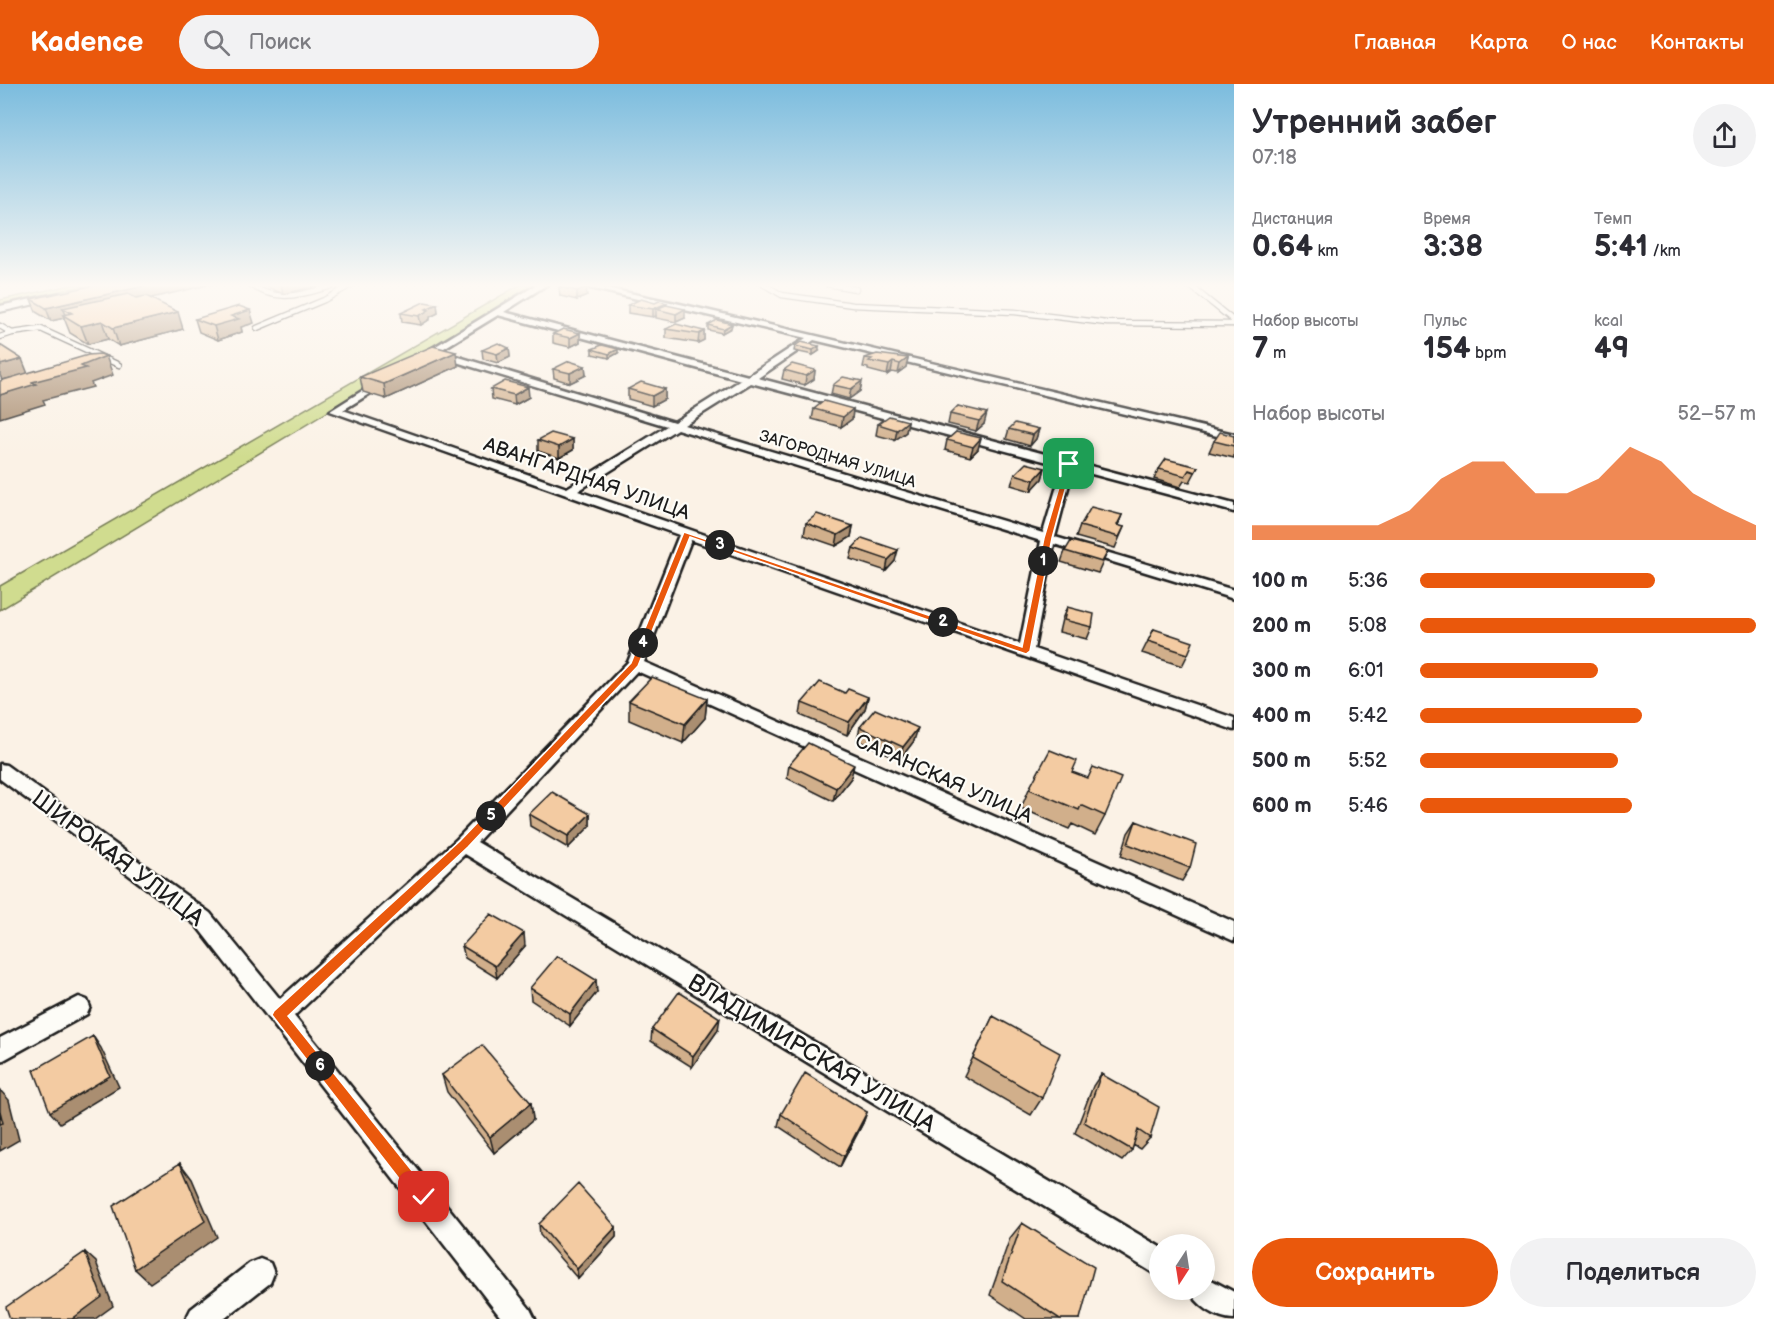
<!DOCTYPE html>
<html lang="ru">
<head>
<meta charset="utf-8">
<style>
	:root { --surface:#fff; --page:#f2f2f3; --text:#2b2b33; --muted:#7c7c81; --accent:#ea580c }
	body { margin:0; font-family:"Balsamiq Sans",sans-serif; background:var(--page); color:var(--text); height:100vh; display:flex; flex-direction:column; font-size:22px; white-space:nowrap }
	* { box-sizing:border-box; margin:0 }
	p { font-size:20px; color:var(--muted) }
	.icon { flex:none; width:33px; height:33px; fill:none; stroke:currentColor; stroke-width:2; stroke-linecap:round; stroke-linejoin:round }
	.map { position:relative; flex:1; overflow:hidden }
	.panel { display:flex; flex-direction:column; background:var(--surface); width:540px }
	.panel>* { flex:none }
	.needle { width:39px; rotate:192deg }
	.tools { position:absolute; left:1149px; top:1150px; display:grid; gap:12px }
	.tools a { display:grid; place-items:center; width:66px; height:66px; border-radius:50%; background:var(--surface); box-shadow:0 3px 15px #0003; font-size:30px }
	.pin { position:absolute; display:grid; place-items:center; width:51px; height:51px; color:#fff; margin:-26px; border-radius:12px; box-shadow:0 3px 9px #0006 }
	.km { position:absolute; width:30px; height:30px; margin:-15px; border-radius:50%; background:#222; color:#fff; font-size:16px; line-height:30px; text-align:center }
	.round { display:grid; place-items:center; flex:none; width:63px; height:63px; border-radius:32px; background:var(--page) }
	.summary { display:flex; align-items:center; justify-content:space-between; height:102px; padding:0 18px }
	h1 { font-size:33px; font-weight:700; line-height:45px }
	.metrics { display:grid; grid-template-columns:repeat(3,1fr); gap:9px; height:102px; padding:6px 18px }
	.metrics div { display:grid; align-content:center }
	.metrics b { font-size:30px; font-weight:700 }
	.metrics small { font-size:16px; font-weight:400 }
	.metrics p { font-size:16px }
	.chart { height:168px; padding:12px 18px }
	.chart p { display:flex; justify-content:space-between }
	.chart svg { width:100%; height:108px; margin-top:6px; fill:var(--accent); opacity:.7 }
	.primary-button { display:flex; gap:12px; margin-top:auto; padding:12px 18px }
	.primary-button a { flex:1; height:69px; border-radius:36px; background:var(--accent); color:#fff; font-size:24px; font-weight:700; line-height:69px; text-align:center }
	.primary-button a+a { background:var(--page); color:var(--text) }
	ul { padding:0 18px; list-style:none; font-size:20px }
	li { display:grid; grid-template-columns:96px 72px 1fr; align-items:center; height:45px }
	li i { height:15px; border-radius:8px; background:var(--accent) }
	header { display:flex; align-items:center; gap:36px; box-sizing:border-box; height:84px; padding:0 30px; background:var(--accent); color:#fff }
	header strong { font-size:28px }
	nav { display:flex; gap:33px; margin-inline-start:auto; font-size:21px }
	.search { width:420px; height:54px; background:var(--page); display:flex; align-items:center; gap:15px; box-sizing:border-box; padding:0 21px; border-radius:33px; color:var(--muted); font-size:22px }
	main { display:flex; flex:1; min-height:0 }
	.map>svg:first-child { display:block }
	.green { fill:#d0dc8f; stroke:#767c56; stroke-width:1.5 }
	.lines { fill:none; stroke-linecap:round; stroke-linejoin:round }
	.service-casing { stroke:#1c1c1c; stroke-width:7 }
	.minor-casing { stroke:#1c1c1c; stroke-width:5 }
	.tertiary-casing { stroke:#1c1c1c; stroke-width:4 }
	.service { stroke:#fdfcf7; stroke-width:4.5 }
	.minor { fill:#fdfcf7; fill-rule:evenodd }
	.tertiary { fill:#fdfcf7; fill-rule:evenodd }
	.wall { fill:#d1af8b; stroke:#1c1c1c; stroke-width:1.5 }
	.shaded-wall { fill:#aa8e71; stroke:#1c1c1c; stroke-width:1.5 }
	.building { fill:#f3cba2; stroke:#1c1c1c; stroke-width:1.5 }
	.route { fill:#ea580c; stroke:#fff; stroke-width:1.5 }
	.labels { text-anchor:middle; stroke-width:4.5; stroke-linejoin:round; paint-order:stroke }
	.far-street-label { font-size:16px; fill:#1c1c1c; stroke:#fdfcf7 }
	.street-label { font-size:20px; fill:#1c1c1c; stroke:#fdfcf7 }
	.near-street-label { font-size:24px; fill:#1c1c1c; stroke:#fdfcf7 }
</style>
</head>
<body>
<header>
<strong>Kadence</strong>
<div class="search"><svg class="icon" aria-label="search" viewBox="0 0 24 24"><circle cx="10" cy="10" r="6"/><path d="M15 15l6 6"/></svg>Поиск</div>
<nav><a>Главная</a><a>Карта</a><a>О нас</a><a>Контакты</a></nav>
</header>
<main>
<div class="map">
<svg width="1234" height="1235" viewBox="0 0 1234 1235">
	<rect width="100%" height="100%" fill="#fbf2e6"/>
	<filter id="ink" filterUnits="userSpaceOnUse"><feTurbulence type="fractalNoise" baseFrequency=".0167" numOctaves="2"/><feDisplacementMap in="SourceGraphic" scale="12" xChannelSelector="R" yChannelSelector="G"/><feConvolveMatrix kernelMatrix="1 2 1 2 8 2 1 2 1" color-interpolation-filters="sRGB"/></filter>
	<g filter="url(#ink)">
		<path class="green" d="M76 200H93L0 220V216Z
			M521 200H539L0 526V502Z"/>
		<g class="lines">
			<g class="service-casing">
				<path id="service" d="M250 200C277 221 308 209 338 200
					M763 200 782 211 853 221 1015 228 1107 239 1234 240
					M827 200 856 205
					M1188 200 1234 237
					M0 242 12 249 41 245 119 281
					M257 244 324 216 353 200
					M0 253 12 249"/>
			</g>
			<g class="minor-casing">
				<path id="minor" d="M538 200H548L504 228 748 292 806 254 573 200H588L680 220 1234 350V356L814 256 758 294 1234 420V428L1073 385 1055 453 1234 506V515L1054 460 1034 565 1234 634V646L691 456 644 578 1234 838V857L637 587 477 758 1160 1163V1193L465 770 294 932 530 1225 535 1235H502L196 841 0 695V680L6 681 210 829 280 915 457 755 628 578 679 451 330 327 381 295H387V299L343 326 567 404 667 342 433 271 426 274 421 271ZM498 231 741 296 674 338 439 267ZM751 299 1063 382 1043 449 684 341ZM677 345 1041 457 1020 560 578 407Z
					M79 913 87 916 90 923 87 930 0 978V954Z
					M260 1175 270 1179 274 1189 270 1199 224 1235H186L191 1225 250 1179Z
					M1204 1192 1234 1208V1235C1217 1235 1196 1221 1190 1206H1204Z"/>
			</g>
			<g class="tertiary-casing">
				<path id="tertiary" d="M59 209 64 212 62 214 0 228V222Z"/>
			</g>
			<use href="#service" class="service"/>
			<use href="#minor" class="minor"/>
			<use href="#tertiary" class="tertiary"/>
		</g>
		<path class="wall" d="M267 200H325L283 210 268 203Z
			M116 201 151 214 183 245 119 262 108 255 88 260 70 249 64 234 51 237 36 228 31 215Z
			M559 203H586L587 212 577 216 560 212Z
			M437 220 438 229 430 233V235L421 241 402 238 401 229Z
			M628 221H666L685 234 676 238 656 234V232L653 233 628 229Z
			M195 235 254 239 241 243 242 248 218 256 199 248Z
			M732 240 731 244 722 249 708 246V241Z
			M666 245 704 247V256L698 259 666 254Z
			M580 249V258L570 263 553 259V250Z
			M795 262 819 267 813 271 794 267Z
			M509 264 510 273 498 279 483 275 482 266Z
			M592 265 618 269 609 274 592 270Z
			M865 274H908L906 283 898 289 891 288 887 291 868 286V284L863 283Z
			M458 282 386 315 363 308 360 293Z
			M585 282 586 291 570 299 554 294 553 285Z
			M784 286H815L814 295 805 301 782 295Z
			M862 297 860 307 849 315 831 310 833 301Z
			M491 305 529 313 515 321 492 315Z
			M628 305H665V315L652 322 628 315Z
			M958 322 984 340 976 347 948 340 950 330Z
			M814 325H853L852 335 841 343 812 335Z
			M908 337 906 348 895 356 876 351 878 340Z
			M1009 345H1039L1036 355 1030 362 1006 355Z
			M956 348 978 365 970 373 945 366 947 356Z
			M1234 352V374L1209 368 1214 357Z
			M573 355V366L559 374 538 367V356Z
			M1198 383 1190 398 1184 397 1180 403 1154 395 1159 385Z
			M1045 384 1042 395 1031 407 1011 401 1015 390Z
			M1122 431 1118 442 1124 443 1115 464 1076 453 1080 442Z
			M806 439 853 442 851 453 836 462 804 451Z
			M853 464 895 477 886 487 850 475Z
			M1065 467H1108L1098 489 1061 478Z
			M1067 523 1092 543 1087 555 1059 548 1062 535Z
			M1154 545 1188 570 1182 582 1142 569Z
			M845 609 868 613 865 625 847 651 800 631 802 619Z
			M707 615 705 634 683 659 629 636V617Z
			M860 643 914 657 900 675 857 656Z
			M789 681 851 694 833 717 787 694Z
			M1072 688 1105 732 1095 751 1072 740 1069 745 1021 724 1029 705Z
			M529 730H590V742L568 764 530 742Z
			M1136 737 1190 784 1182 797 1121 772 1128 749Z
			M462 862H525L497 894 465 874Z
			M530 904 597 908 570 942 531 916Z
			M993 932 1042 1014 1031 1031 964 992Z
			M652 945 718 946 692 983 651 957Z
			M1101 990 1150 1054 1140 1065 1133 1061 1132 1066 1122 1077 1075 1049 1093 1002Z
			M442 991 531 1019 533 1036 494 1069 447 1008Z
			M867 1028 863 1039 840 1083 778 1042 781 1030Z
			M1022 1139 1080 1235H1026L990 1211 1010 1154Z
			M539 1140 616 1143V1153L578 1195 540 1151Z"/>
		<path class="shaded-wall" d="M153 200H212L73 232 72 229 63 224 67 233 63 231 64 234 51 237 46 224Z
			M281 200H325L283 210Z
			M586 203 587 212 577 216V207Z
			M667 219 666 227 656 225V232L653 233V225Z
			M437 220 438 229 430 233V235L421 241 419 232 426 225Z
			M685 225V234L676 238V230Z
			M250 226 254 239 241 243 242 248 218 256 214 242 231 232Z
			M178 228 183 245 119 262 113 244Z
			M102 237 108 255 88 260 81 242Z
			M732 240 731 244 722 249 723 245Z
			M704 247V256L698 259 699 250Z
			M580 249V258L570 263V254Z
			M819 262V267L813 271V266Z
			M509 264 510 273 498 279 497 270Z
			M618 265V269L609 274V270Z
			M456 268 458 282 386 315 384 300Z
			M106 272 113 291 91 299 93 303 43 316 45 320 0 334V311L32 298Z
			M908 274 906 283 898 289 900 280Z
			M22 275 28 290 2 296 0 291V281Z
			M893 278 891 288 887 291 889 281Z
			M585 282 586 291 570 299V289Z
			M815 286 814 295 805 301 806 292Z
			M862 297 860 307 849 315 851 305Z
			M528 303 529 313 515 321 514 311Z
			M665 305V315L652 322V312Z
			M853 325 852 335 841 343 843 333Z
			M987 329 984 340 976 347 979 337Z
			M908 337 906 348 895 356 897 346Z
			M1039 345 1036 355 1030 362 1033 351Z
			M981 354 978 365 970 373 973 363Z
			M573 355V366L559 374V363Z
			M1045 384 1042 395 1031 407 1034 396Z
			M853 442 851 453 836 462 838 451Z
			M898 466 895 477 886 487 888 476Z
			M868 613 865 625 847 651 849 638Z
			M707 615 705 634 683 659 685 640Z
			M918 644 914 657 900 675 903 663Z
			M854 681 851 694 833 717 836 704Z
			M590 730V742L568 764V752Z
			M524 849 525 862 497 894 495 882Z
			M596 896 597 908 570 942V930Z
			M720 934 718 946 692 983 693 972Z
			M93 952 101 964 119 1003 60 1039 50 1028Z
			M0 1006 9 1016 19 1056 0 1067Z
			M531 1019 533 1036 494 1069 490 1053Z
			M867 1028 863 1039 840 1083 844 1072Z
			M180 1079 192 1095 217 1153 150 1199 135 1185Z
			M616 1143V1153L578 1195 577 1185Z
			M85 1168 96 1178 113 1222 95 1235H72Z"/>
		<path class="building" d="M100 200H114L116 201 122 200H153L46 224 31 215Z
			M567 200H573L586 203 577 207 559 203Z
			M128 210 136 214 146 212 178 228 113 244 102 237 81 242 63 231 72 229 63 224Z
			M641 215 655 219 659 217 667 219 653 225 628 221Z
			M424 218 437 220 426 225 429 226 419 232 401 229Z
			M666 221 685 225 676 230 656 225Z
			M239 222 250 226 231 232 239 235 214 242 195 235Z
			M717 236 732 240 723 245 708 241Z
			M676 240 704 247 699 250 666 245Z
			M563 245 580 249 570 254 553 250Z
			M801 258 819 262 813 266 795 262Z
			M498 259 509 264 497 270 482 266Z
			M0 261 22 275 0 281Z
			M602 261 618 265 609 270 592 265Z
			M433 262 456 268 384 300 360 293Z
			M100 270 106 272 81 282 86 284 32 298 36 300 0 311V297L88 271Z
			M877 270 908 274 900 280 893 278 889 281 869 277 872 275 865 274Z
			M569 277 585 282 570 289 553 285Z
			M792 280 815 286 806 292 784 286Z
			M843 293 862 297 851 305 833 301Z
			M505 297 528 303 514 311 491 305Z
			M641 298 665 305 652 312 628 305Z
			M824 317 853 325 843 333 814 325Z
			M958 322 987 329 979 337 950 330Z
			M889 332 908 337 897 346 878 340Z
			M1015 339 1039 345 1033 351 1009 345Z
			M956 348 981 354 973 363 947 356Z
			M1220 348 1234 352V362L1214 357Z
			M551 349 573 355 559 363 538 356Z
			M1166 375 1198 383 1195 388 1189 386 1185 392 1159 385Z
			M1026 379 1045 384 1034 396 1015 390Z
			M1091 423 1122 431 1117 441 1124 443 1119 453 1080 442Z
			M817 430 853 442 838 451 806 439Z
			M862 454 898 466 888 476 853 464Z
			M1071 457 1108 467 1102 478 1065 467Z
			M1067 523 1094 530 1092 543 1064 536Z
			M1154 545 1193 558 1188 570 1148 557Z
			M652 593 707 615 685 640 629 617Z
			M820 598 845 609 848 605 868 613 849 638 802 619Z
			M875 625 918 644 903 663 860 643Z
			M808 659 854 681 836 704 789 681Z
			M1050 666 1077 677 1072 688 1088 694 1093 683 1121 694 1105 732 1081 721 1079 726 1029 705Z
			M552 708 590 730 568 752 529 730Z
			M1136 737 1196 760 1190 784 1128 760Z
			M491 830 524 849 495 882 462 862Z
			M557 872 596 896 570 930 530 904Z
			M679 908 720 934 693 972 652 945Z
			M993 932 1060 969 1042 1014 973 974Z
			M93 952 110 992 50 1028 34 986Z
			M482 961 531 1019 490 1053 442 991Z
			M805 989 867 1028 844 1072 781 1030Z
			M1101 990 1159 1023 1150 1054 1138 1046 1132 1066 1084 1038Z
			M0 1027 3 1039 0 1040Z
			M180 1079 205 1137 135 1185 113 1122Z
			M578 1100 616 1143 577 1185 539 1140Z
			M1022 1139 1094 1183 1080 1235H1060L1002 1197Z
			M85 1168 102 1213 72 1235H10L6 1223Z"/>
	</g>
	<linearGradient id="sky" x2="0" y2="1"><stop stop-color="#7bbcde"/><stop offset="0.54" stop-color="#fdf9f4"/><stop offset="1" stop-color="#fdf9f4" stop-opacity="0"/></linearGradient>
	<rect width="1234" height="373" fill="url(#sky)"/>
	<path class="route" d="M1069 378 1072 380 1052 454 1030 567 1026 570 690 453 638 582 468 763 288 932 429 1108 432 1113 429 1119 424 1121 418 1119 272 931 274 927 460 757 631 579 684 448 1022 563 1044 454 1066 380Z"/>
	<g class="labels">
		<g class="far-street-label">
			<text transform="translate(838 374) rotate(17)" y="6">ЗАГОРОДНАЯ УЛИЦА</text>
		</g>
		<g class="street-label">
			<text transform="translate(587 394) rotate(19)" y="7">АВАНГАРДНАЯ УЛИЦА</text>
			<text transform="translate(944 694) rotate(24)" y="7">САРАНСКАЯ УЛИЦА</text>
		</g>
		<g class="near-street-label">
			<text transform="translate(118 774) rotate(37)" y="8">ШИРОКАЯ УЛИЦА</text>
			<text transform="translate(812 969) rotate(31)" y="8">ВЛАДИМИРСКАЯ УЛИЦА</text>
		</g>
	</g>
</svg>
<div class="tools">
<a><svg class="needle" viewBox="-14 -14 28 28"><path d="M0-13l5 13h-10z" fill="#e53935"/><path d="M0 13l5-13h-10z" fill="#7c7c81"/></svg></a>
</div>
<div class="pin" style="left:1069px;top:380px;background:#1e9e55"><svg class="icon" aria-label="arrive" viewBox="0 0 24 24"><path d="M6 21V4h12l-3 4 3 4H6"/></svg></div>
<div class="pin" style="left:424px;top:1113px;background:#d93025"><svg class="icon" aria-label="check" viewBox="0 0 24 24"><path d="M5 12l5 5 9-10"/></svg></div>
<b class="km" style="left:1043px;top:477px">1</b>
<b class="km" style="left:943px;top:538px">2</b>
<b class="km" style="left:720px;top:461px">3</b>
<b class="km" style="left:643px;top:559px">4</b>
<b class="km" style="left:491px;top:732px">5</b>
<b class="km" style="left:320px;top:982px">6</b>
</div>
<section class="panel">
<div class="summary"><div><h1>Утренний забег</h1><p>07:18</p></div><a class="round"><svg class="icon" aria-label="share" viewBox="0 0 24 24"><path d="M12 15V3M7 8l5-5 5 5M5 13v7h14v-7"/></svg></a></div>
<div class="metrics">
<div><p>Дистанция</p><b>0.64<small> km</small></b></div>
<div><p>Время</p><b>3:38</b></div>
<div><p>Темп</p><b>5:41<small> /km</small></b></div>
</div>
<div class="metrics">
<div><p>Набор высоты</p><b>7<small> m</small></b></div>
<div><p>Пульс</p><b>154<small> bpm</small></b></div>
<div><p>kcal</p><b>49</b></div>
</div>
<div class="chart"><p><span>Набор высоты</span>52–57 m</p>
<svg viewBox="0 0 160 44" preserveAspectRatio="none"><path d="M0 44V38L10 38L20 38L30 38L40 38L50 32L60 19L70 12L80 12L90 25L100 25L110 19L120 6L130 12L140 25L150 32L160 38V44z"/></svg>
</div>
<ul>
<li><b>100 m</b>5:36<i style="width:70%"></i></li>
<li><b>200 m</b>5:08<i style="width:100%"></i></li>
<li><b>300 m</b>6:01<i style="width:53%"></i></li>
<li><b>400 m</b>5:42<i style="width:66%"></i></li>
<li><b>500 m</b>5:52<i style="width:59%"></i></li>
<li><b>600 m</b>5:46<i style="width:63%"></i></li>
</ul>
<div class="primary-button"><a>Сохранить</a><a>Поделиться</a></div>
</section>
</main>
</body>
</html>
